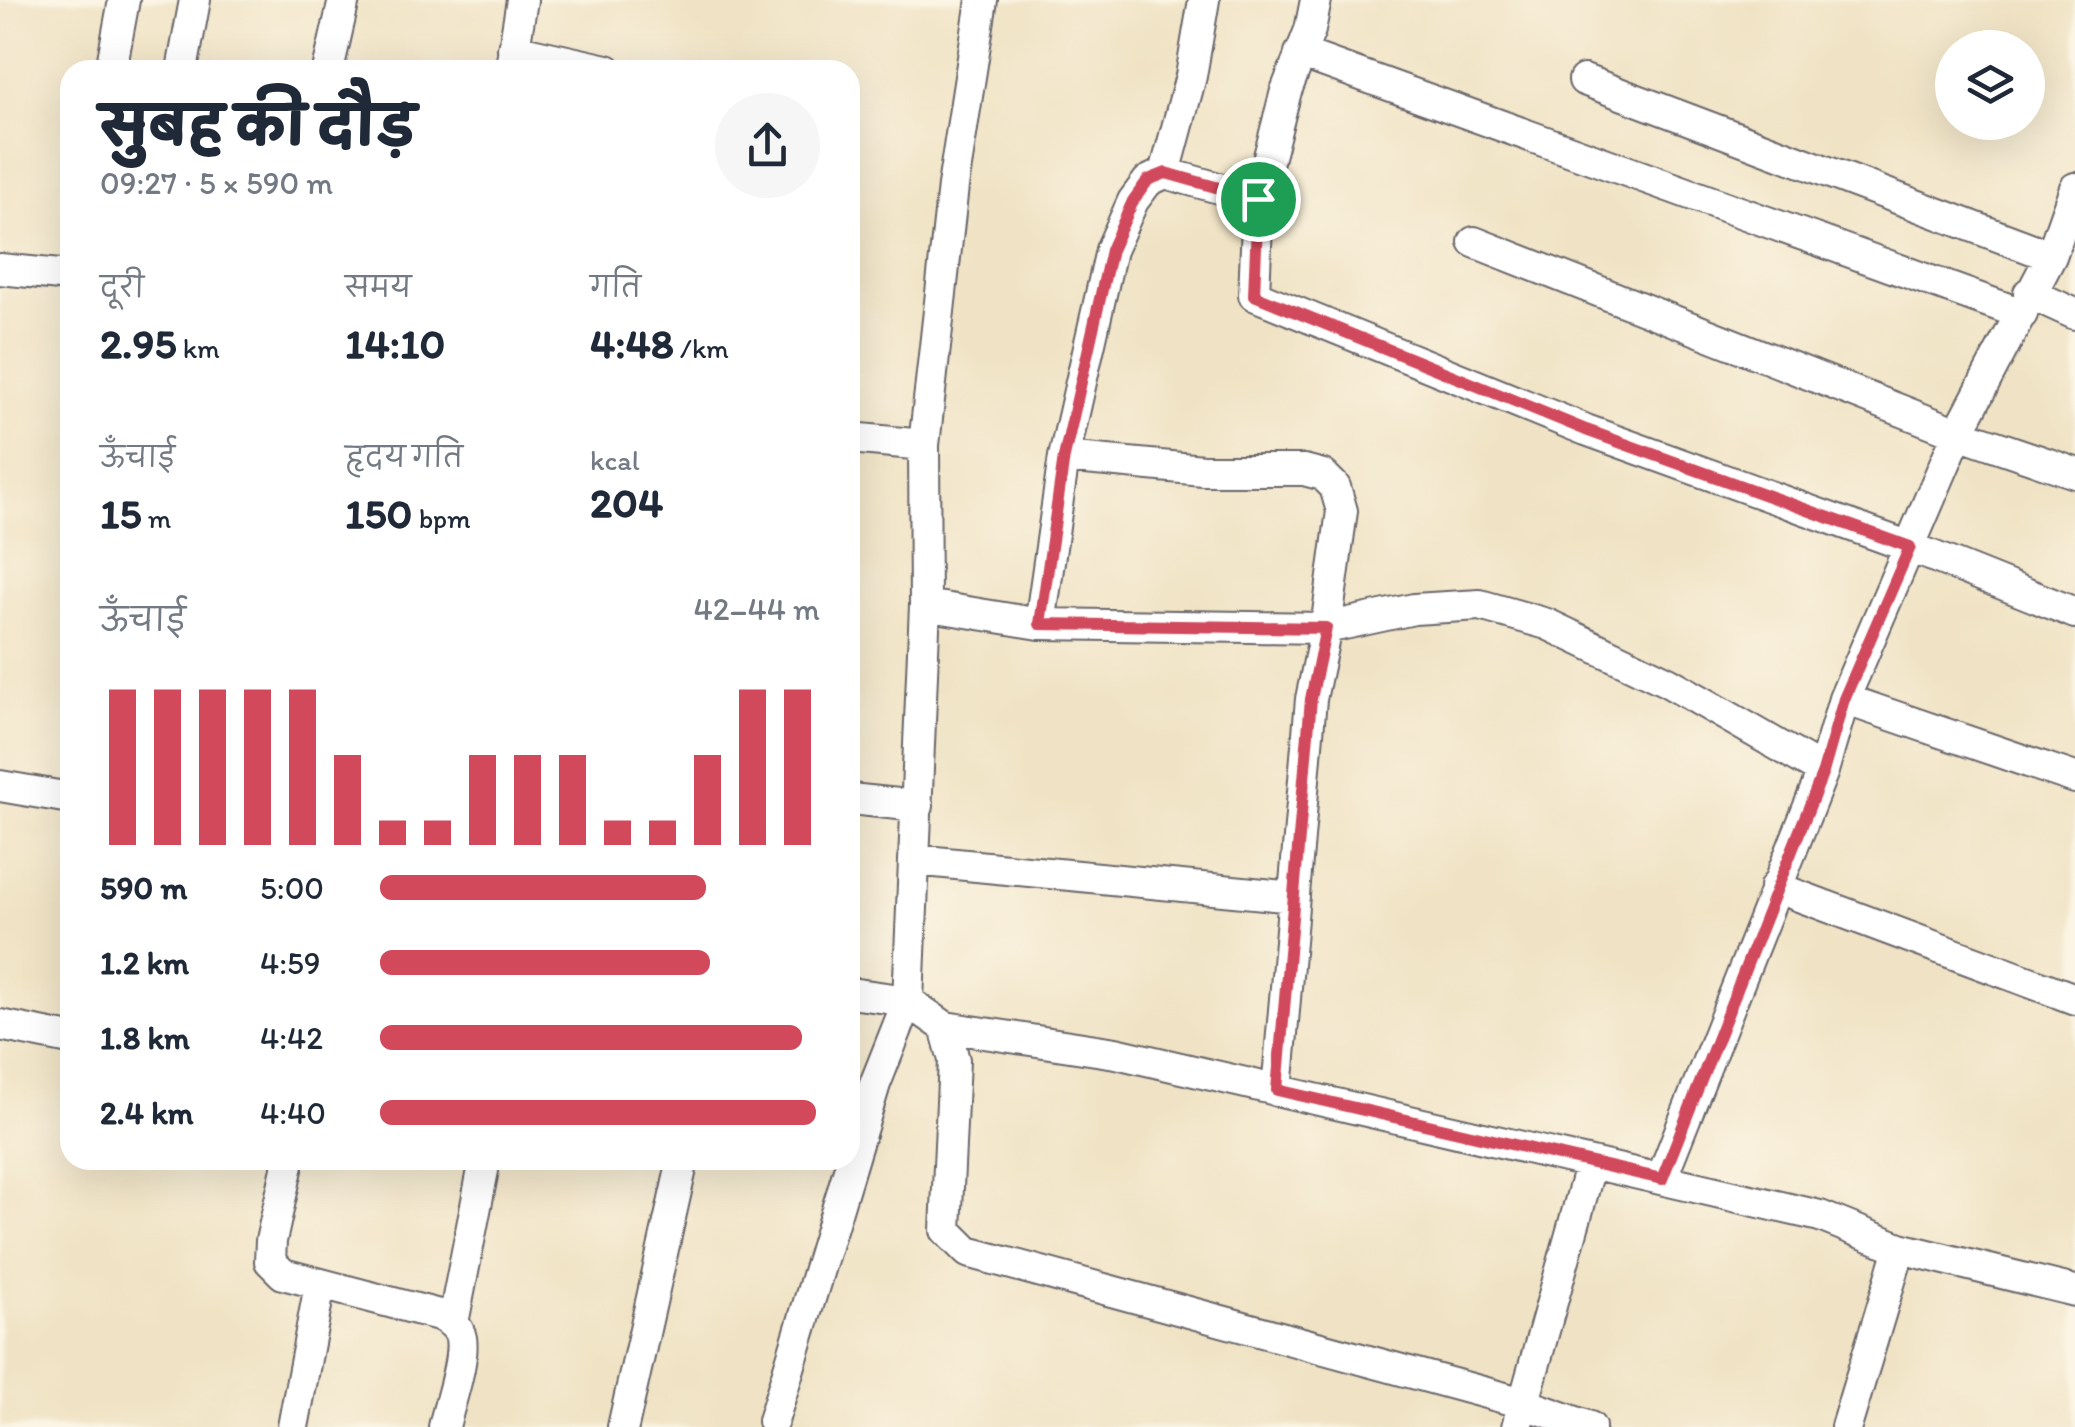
<!DOCTYPE html>
<html lang="hi">
<head>
<meta charset="utf-8">
<style>
	:root { --surface:#fff; --page:#f6f6f7; --text:#1f2937; --muted:#747a83; --accent:#d1495b }
	body { margin:0; font-family:Itim,"Playpen Sans Deva",sans-serif; background:var(--page); color:var(--text); height:100vh; display:flex; flex-direction:column; font-size:38px; white-space:nowrap }
	* { box-sizing:border-box; margin:0 }
	p { font-size:32px; color:var(--muted) }
	.icon { flex:none; width:55px; height:55px; fill:none; stroke:currentColor; stroke-width:2; stroke-linecap:round; stroke-linejoin:round }
	.map { position:relative; flex:1; overflow:hidden }
	.drawer { position:absolute; left:60px; top:60px; width:800px; height:1110px; display:flex; flex-direction:column; background:var(--surface); border-radius:30px; box-shadow:0 10px 40px #0002 }
	.drawer>* { flex:none }
	.buttons { position:absolute; left:1935px; top:30px; display:grid; gap:20px }
	.buttons a { display:grid; place-items:center; width:110px; height:110px; border-radius:50%; background:var(--surface); box-shadow:0 10px 40px #0002; font-size:50px }
	.pin { position:absolute; display:grid; place-items:center; width:85px; height:85px; color:#fff; margin:-42px; border:5px solid #fff; border-radius:50%; box-shadow:0 2px 10px #0007 }
	.round { display:grid; place-items:center; flex:none; width:105px; height:105px; border-radius:52px; background:var(--page) }
	.headline { display:flex; align-items:center; justify-content:space-between; height:170px; padding:0 40px }
	h1 { font-size:55px; font-weight:800; line-height:75px }
	.metrics { display:grid; grid-template-columns:repeat(3,1fr); gap:15px; height:170px; padding:10px 40px }
	.metrics div { display:grid; align-content:center }
	.metrics b { font-size:42px; font-weight:800 }
	.metrics small { font-size:28px; font-weight:400 }
	.metrics p { font-size:28px }
	.chart { height:280px; padding:20px 40px }
	.chart p { display:flex; justify-content:space-between }
	.chart svg { width:100%; height:180px; margin-top:10px; stroke:var(--accent); stroke-width:6 }
	ul { padding:0 40px; list-style:none; font-size:32px }
	li { display:grid; grid-template-columns:160px 120px 1fr; align-items:center; height:75px }
	li i { height:25px; border-radius:12px; background:var(--accent) }
	.map>svg:first-child { display:block }
	.lines { fill:none; stroke-linecap:round; stroke-linejoin:round }
	.street-casing { stroke:#6a666b; stroke-width:34 }
	.street { stroke:#fff; stroke-width:30 }
	.route-casing { stroke:#fff; stroke-width:20 }
	.route { stroke:#d1495b; stroke-width:12 }
</style>
</head>
<body>
<div class="map">
<svg width="2075" height="1427" viewBox="0 0 2075 1427">
	<rect width="100%" height="100%" fill="#fcf5e5"/>
	<filter id="ink" filterUnits="userSpaceOnUse"><feTurbulence type="fractalNoise" baseFrequency=".01" numOctaves="2"/><feDisplacementMap in="SourceGraphic" scale="20" xChannelSelector="R" yChannelSelector="G"/><feConvolveMatrix kernelMatrix="1 2 1 2 8 2 1 2 1" color-interpolation-filters="sRGB"/></filter>
	<filter id="wash" filterUnits="userSpaceOnUse"><feTurbulence type="fractalNoise" baseFrequency=".0048" numOctaves="4" result="noise"/><feDisplacementMap in="SourceGraphic" scale="40" xChannelSelector="R" yChannelSelector="G"/><feGaussianBlur stdDeviation="2.25" result="paint"/><feColorMatrix in="noise" values="0 0 0 0 0 0 0 0 0 0 0 0 0 0 0 0 0 1.4 0 .05"/><feComposite in="paint" operator="in"/></filter>
	<g filter="url(#wash)">
		<rect width="100%" height="100%" fill="#f0e3c5"/>
	</g>
	<g filter="url(#ink)">
		<g class="lines">
			<g class="street-casing">
				<path id="street" d="M1316 0 1310 30 1286 91 1258 199 1254 295 1586 430 1910 547 2075 613
					M513 49 607 70
					M1300 53 2022 314
					M511 67 522 0
					M111 70 124 0
					M182 70 195 0
					M328 70 344 0
					M1584 80 2051 256
					M1165 173 1191 76 1204 0
					M1474 242 1958 433 2075 473
					M0 269 70 276
					M2029 293 2075 314
					M850 438 924 445
					M1064 457 1203 470H1304L1323 475 1335 487 1342 511 1326 628 1311 699 1277 1091
					M925 605 1040 624 1326 628 1414 609 1480 605 1547 624 1668 682 1823 771
					M1040 624 1064 457 1111 250 1133 201 1148 181 1165 173 1258 199
					M1844 699 2075 778
					M0 786 70 798
					M850 799 918 806
					M915 860 1294 897
					M1775 887 2075 999
					M850 993 908 1001 945 1027 1116 1053 1820 1216 1900 1248 2075 1291
					M0 1025 70 1039
					M945 1027 954 1060 946 1230 968 1252 1523 1403 1590 1427
					M289 1160 271 1241 270 1261 283 1274 439 1315C449 1320 459 1326 461 1338 465 1360 449 1404 444 1427
					M1661 1179 1823 771 1844 699 1958 433 2051 256 2075 188
					M453 1323 485 1160
					M773 1421 875 1084 908 1001 925 605 924 445 953 186 982 0
					M293 1427 320 1285
					M623 1427 683 1160
					M1517 1427 1591 1163
					M1846 1427 1900 1248"/>
			</g>
			<use href="#street" class="street"/>
		</g>
	</g>
	<g class="lines" filter="url(#ink)">
		<g class="route-casing">
			<path id="route" d="M1166 173 1258 199 1254 295 1586 430 1910 547 1844 699 1823 772 1662 1179 1277 1090 1311 699 1326 628 1040 624 1064 457 1111 250 1133 201 1148 180Z"/>
		</g>
		<use href="#route" class="route"/>
	</g>
</svg>
<div class="buttons">
<a><svg class="icon" aria-label="layers" viewBox="0 0 24 24"><path d="M12 4l9 5-9 5-9-5zM3 14l9 5 9-5"/></svg></a>
</div>
<div class="pin" style="left:1258px;top:199px;background:#1e9e55"><svg class="icon" aria-label="arrive" viewBox="0 0 24 24"><path d="M6 21V4h12l-3 4 3 4H6"/></svg></div>
<section class="drawer">
<div class="headline"><div><h1>सुबह की दौड़</h1><p>09:27 · 5 × 590 m</p></div><a class="round"><svg class="icon" aria-label="share" viewBox="0 0 24 24"><path d="M12 15V3M7 8l5-5 5 5M5 13v7h14v-7"/></svg></a></div>
<div class="metrics">
<div><p>दूरी</p><b>2.95<small> km</small></b></div>
<div><p>समय</p><b>14:10</b></div>
<div><p>गति</p><b>4:48<small> /km</small></b></div>
</div>
<div class="metrics">
<div><p>ऊँचाई</p><b>15<small> m</small></b></div>
<div><p>हृदय गति</p><b>150<small> bpm</small></b></div>
<div><p>kcal</p><b>204</b></div>
</div>
<div class="chart"><p><span>ऊँचाई</span>42–44 m</p>
<svg viewBox="0 0 160 44" preserveAspectRatio="none"><path d="M5 44V6M15 44V6M25 44V6M35 44V6M45 44V6M55 44V22M65 44V38M75 44V38M85 44V22M95 44V22M105 44V22M115 44V38M125 44V38M135 44V22M145 44V6M155 44V6"/></svg>
</div>
<ul>
<li><b>590 m</b>5:00<i style="width:74%"></i></li>
<li><b>1.2 km</b>4:59<i style="width:75%"></i></li>
<li><b>1.8 km</b>4:42<i style="width:96%"></i></li>
<li><b>2.4 km</b>4:40<i style="width:99%"></i></li>
</ul>
</section>
</div>
</body>
</html>
